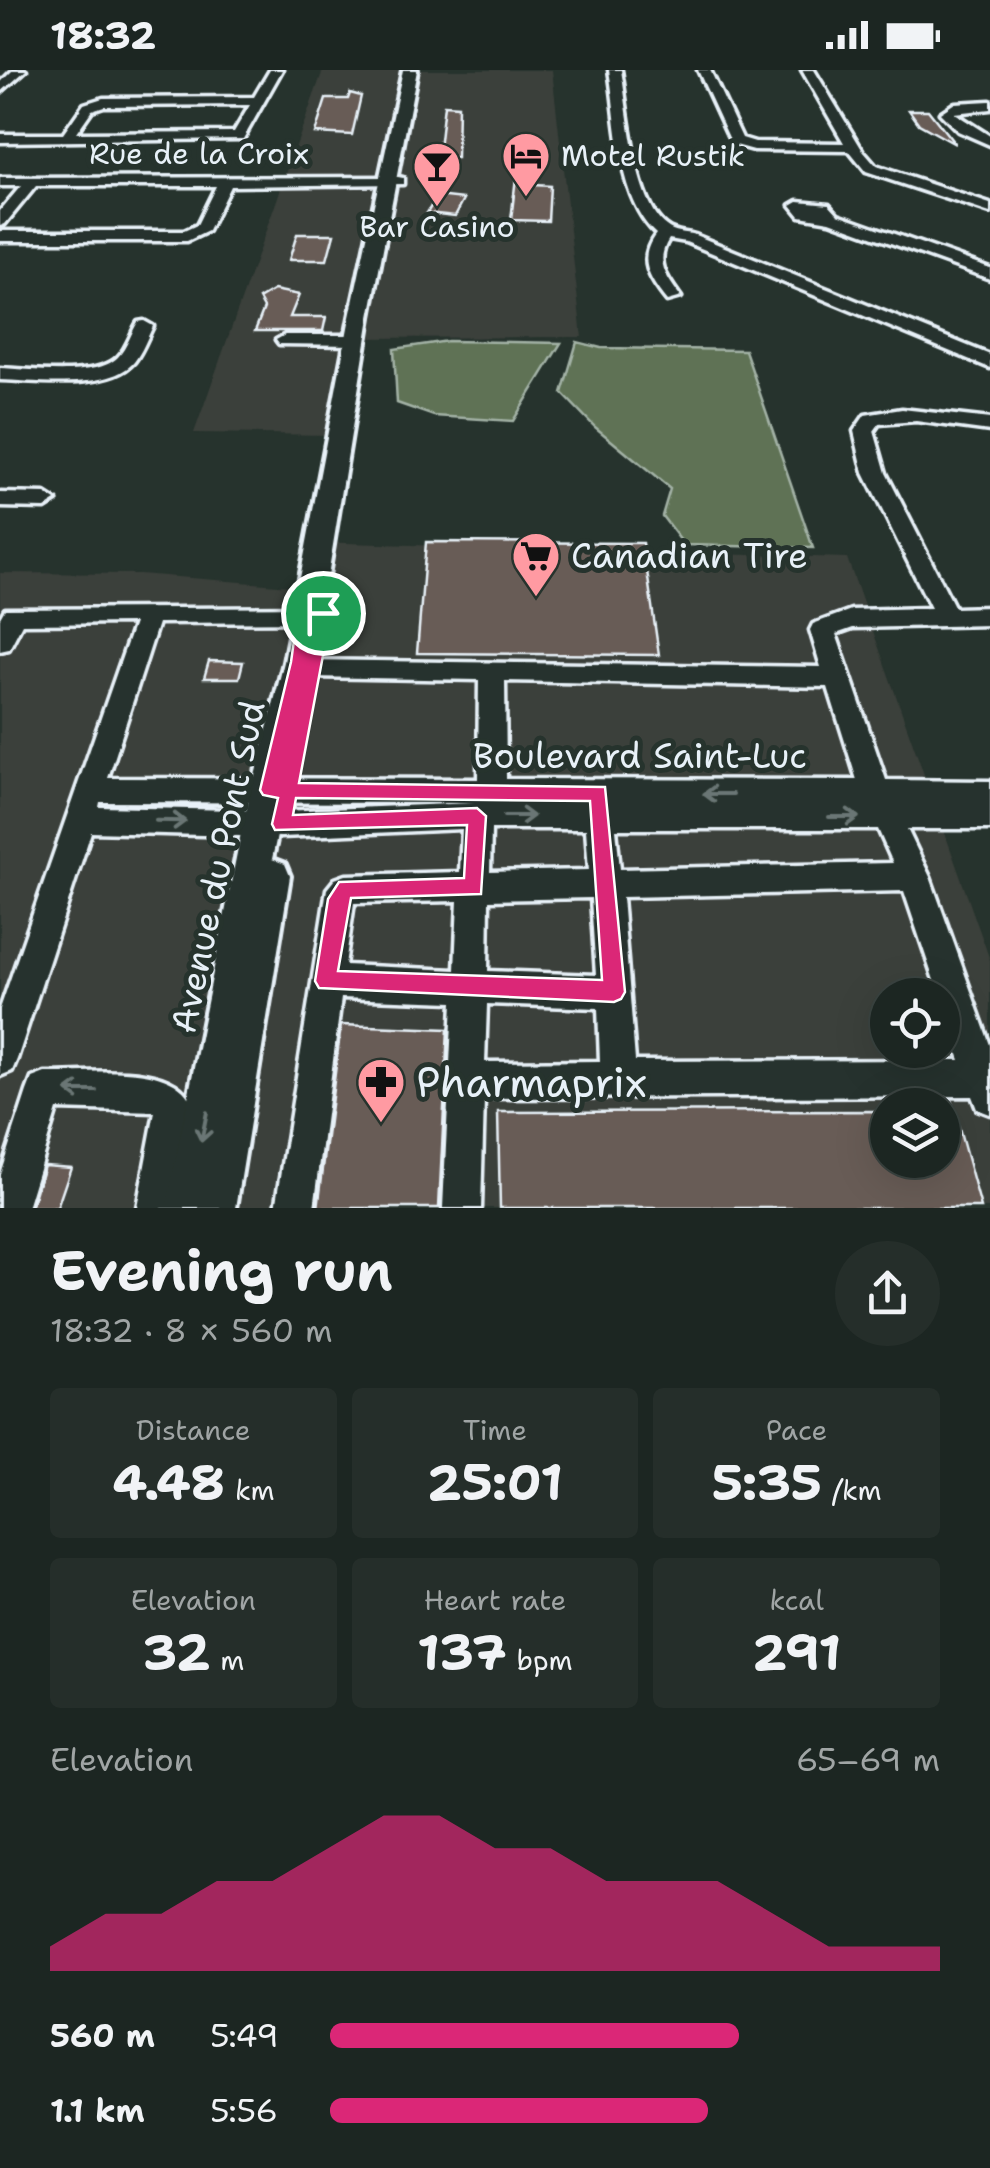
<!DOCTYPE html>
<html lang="en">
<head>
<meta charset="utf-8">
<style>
	:root { --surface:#1c2622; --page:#252e2a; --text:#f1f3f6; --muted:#a0a5a5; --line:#3a4340; --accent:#db2777 }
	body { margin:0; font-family:"Shantell Sans",sans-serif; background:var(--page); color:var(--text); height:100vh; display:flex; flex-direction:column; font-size:38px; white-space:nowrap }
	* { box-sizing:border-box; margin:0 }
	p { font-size:32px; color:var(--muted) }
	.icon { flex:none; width:55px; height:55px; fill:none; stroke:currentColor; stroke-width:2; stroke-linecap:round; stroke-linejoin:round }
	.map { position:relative; height:1138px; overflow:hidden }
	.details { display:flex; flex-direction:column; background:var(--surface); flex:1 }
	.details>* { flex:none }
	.tools { position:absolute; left:870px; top:908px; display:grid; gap:20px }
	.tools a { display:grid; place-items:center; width:90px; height:90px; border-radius:50%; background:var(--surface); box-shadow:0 10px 40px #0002,0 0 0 2px var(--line); font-size:50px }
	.pin { position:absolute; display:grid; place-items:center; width:85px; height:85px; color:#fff; margin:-42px; border:5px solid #fff; border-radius:50%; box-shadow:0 2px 10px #0007 }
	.round { display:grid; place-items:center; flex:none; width:105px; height:105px; border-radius:52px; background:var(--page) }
	.head { display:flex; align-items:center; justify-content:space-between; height:170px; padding:0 50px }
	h1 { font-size:55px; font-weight:700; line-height:75px }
	.metrics { display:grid; grid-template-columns:repeat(3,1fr); gap:15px; height:170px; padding:10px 50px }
	.metrics div { display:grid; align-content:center; border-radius:10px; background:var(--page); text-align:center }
	.metrics b { font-size:50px; font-weight:700 }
	.metrics small { font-size:28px; font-weight:400 }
	.metrics p { font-size:28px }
	.chart { height:280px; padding:20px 50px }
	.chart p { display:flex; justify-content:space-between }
	.chart svg { width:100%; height:180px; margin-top:10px; fill:var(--accent); opacity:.7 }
	ul { padding:0 50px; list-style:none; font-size:32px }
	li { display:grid; grid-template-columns:160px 120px 1fr; align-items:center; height:75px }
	li i { height:25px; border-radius:12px; background:var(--accent) }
	.status { display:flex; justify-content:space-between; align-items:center; height:70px; padding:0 50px; background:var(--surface); direction:ltr }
	.status svg { height:28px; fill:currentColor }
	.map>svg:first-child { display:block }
	.built { fill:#3a3f3a; fill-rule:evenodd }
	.green { fill:#5e7255; stroke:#a3b2a6; stroke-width:2.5 }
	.building { fill:#685c57; stroke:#e8f1f8; stroke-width:2.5 }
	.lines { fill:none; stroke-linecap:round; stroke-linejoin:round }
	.minor-casing { stroke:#e8f1f8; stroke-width:7 }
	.major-casing { stroke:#e8f1f8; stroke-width:8 }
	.minor { fill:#26332d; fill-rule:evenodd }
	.major { fill:#26332d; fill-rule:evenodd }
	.oneway { stroke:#6a7674 }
	.route { fill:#db2777; stroke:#fff; stroke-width:2.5; fill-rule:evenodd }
	.labels { text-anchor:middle; stroke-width:10; stroke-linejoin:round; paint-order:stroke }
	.far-street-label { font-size:30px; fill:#e8f1f8; stroke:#26332d }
	.far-poi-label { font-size:30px; fill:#e8f1f8; stroke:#26332d; text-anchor:start }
	.poi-label { font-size:35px; fill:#e8f1f8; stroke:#26332d; text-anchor:start }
	.street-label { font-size:35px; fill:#e8f1f8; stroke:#26332d }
	.near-poi-label { font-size:42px; fill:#e8f1f8; stroke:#26332d; text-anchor:start }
</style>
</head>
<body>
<div class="status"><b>18:32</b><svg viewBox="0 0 49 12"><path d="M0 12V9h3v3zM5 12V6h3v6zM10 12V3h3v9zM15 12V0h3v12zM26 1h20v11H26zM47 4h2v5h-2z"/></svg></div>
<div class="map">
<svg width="990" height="1138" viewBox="0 0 990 1138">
	<rect width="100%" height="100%" fill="#26332d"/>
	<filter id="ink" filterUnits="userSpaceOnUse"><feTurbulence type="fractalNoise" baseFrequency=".01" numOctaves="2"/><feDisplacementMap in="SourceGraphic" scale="20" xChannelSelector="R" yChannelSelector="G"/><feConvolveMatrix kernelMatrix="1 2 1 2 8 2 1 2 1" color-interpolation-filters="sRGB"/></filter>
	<g filter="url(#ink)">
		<path class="built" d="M323 0H552L582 267 352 268 331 365 194 363Z
			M314 472 847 488 990 890V1138H0V503L140 504 304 517ZM888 925H942V980H888ZM888 1035H942V1090H888Z"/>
		<path class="green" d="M448 271 561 273 513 351 434 346 397 333 394 279Z
			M577 272 601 278 745 280 813 478 684 475 662 446 670 419 595 357 562 323Z"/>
		<path class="building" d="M350 23 361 26 352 65 315 63 326 29H348Z
			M444 35 458 36 457 88H438Z
			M909 40H928L955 74 919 54Z
			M516 107H535L534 115 550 116 548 151 511 150Z
			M437 126 464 129 455 146 427 143Z
			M297 164H334L327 190H289Z
			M274 220 299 225 290 247H326L323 261H255L264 238 259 229Z
			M426 472 643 473 659 585 417 583Z
			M209 591 243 592 239 608H204Z
			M341 955 448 959 439 1138H318Z
			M942 1030H951L981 1138H500L498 1042 888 1041V1090H942Z
			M44 1095 71 1097 57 1138H31Z"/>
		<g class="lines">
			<g class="minor-casing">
				<path id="minor" d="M13 0H26L0 23V13Z
					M270 0H282L243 69 0 72V64H63L84 34 103 28 254 27ZM250 35 234 62 76 63 92 40 104 36Z
					M609 0H621C628 40 634 132 666 156 674 163 685 162 695 165L990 285V298L686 172 669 169C654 192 667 208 681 227L667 231C649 209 637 189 656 164 616 126 618 52 609 0Z
					M698 0H710L742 68 755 72 844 73 802 0H814L863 81 876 96 990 134V143L866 102 849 81 754 80 732 74Z
					M990 31V39L954 43 990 66V75L958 61 940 43 955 33Z
					M398 107 403 108V114L230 116 208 161 187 171H0V161H184L197 155 216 116H36L5 154 0 156V141L21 116H0V108Z
					M798 131 829 134 838 144 990 198V209L830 151 800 146 791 135Z
					M144 251 153 256C147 268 142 282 134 292 109 321 35 311 0 310V298C29 299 97 309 118 287 127 278 131 263 138 252Z
					M285 265H356L365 270 356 275 279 274 276 270Z
					M902 339 990 349V361L916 351 879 354 874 361 886 403 955 538 990 537V555L853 558 836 564 886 710 990 711V759H907L930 807 990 975V1044L977 1039 972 1026 484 1028 481 1138H443L453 932 341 928 314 1138H276L327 819 335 809 346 805 460 802 462 759 281 767 91 762 17 989 12 1001 0 1006V939L134 553 22 554 9 579 0 581V548L5 539 332 537 335 543 332 549 323 552 158 553 108 708 478 709 479 610 311 607 302 604 298 597 302 590 821 597 810 560 813 554 851 540 931 538 864 403 854 361 865 345ZM505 611 828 617 857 710 506 709ZM100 732 474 733 281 741 99 737ZM491 759H586L589 800 490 802ZM616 759H878L893 793 620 799ZM904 821 939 925H942V937L960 990 635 991 622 827ZM591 828 596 905 488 901 489 830ZM458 831 455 900 345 895 354 833ZM487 934 598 938 600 991 485 992Z
					M0 423 45 424 56 431 45 438 0 437Z
					M45 1003C87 1004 173 989 192 1034L175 1138H137L155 1042 57 1039 27 1138H0V1104L27 1021 32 1008Z"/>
			</g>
			<g class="major-casing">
				<path id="major" d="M403 0H417L370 247 314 592 272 789 285 794 290 806 236 1138H166L243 753 284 592 350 247Z"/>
			</g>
			<use href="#minor" class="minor"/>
			<use href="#major" class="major"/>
		</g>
		<defs><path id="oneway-shaft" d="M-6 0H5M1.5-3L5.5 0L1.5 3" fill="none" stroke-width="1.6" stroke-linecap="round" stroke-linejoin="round" transform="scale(2.5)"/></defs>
		<g class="oneway">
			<use href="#oneway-shaft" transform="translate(718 724) rotate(-180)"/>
			<use href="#oneway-shaft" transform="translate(519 746)"/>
			<use href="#oneway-shaft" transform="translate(844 747)"/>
			<use href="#oneway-shaft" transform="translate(171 751) rotate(1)"/>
			<use href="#oneway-shaft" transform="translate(81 1021) rotate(-180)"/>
			<use href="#oneway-shaft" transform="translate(204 1057) rotate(101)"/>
		</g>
	</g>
	<path class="route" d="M306 537H323L331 543 299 713 605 717 625 922 621 929 614 932 319 918 315 911 328 829 339 812 464 808 467 755 275 760 272 754 278 728 263 725 260 720 291 592 298 542ZM296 728 590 731 602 910 338 901 351 828 481 824 486 746 477 738 293 745Z"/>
	<defs>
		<g id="hotel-pin" transform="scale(2.5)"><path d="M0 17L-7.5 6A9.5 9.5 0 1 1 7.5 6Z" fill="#ff9aa2" stroke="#26332d"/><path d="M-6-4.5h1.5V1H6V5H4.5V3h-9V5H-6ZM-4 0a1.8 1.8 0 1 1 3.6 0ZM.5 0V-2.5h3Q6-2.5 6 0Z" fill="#111"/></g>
		<g id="bar-pin" transform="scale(2.5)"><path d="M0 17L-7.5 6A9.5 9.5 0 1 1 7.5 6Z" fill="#ff9aa2" stroke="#26332d"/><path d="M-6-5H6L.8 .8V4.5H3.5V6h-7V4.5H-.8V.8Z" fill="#111"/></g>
		<g id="supermarket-pin" transform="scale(2.5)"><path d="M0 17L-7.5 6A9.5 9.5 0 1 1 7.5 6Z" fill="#ff9aa2" stroke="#26332d"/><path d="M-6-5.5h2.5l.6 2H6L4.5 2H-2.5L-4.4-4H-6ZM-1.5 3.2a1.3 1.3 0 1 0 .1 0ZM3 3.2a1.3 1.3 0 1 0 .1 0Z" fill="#111"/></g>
		<g id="pharmacy-pin" transform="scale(2.5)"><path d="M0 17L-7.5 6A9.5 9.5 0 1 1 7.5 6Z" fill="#ff9aa2" stroke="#26332d"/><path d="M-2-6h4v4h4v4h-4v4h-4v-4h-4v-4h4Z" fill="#111"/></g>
	</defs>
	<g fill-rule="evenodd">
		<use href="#hotel-pin" x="526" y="86"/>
		<use href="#bar-pin" x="437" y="96"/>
		<use href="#supermarket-pin" x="536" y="486"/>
		<use href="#pharmacy-pin" x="381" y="1012"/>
	</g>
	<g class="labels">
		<g class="far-street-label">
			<text x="199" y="94">Rue de la Croix</text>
		</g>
		<g class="far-poi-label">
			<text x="561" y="96">Motel Rustik</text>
			<text x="437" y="167" text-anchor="middle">Bar Casino</text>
		</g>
		<g class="poi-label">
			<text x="571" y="498">Canadian Tire</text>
		</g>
		<g class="street-label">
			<text x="640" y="698">Boulevard Saint-Luc</text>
			<text transform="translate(218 797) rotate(-78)" y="12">Avenue du Pont Sud</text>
		</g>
		<g class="near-poi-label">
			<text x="416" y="1027">Pharmaprix</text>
		</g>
	</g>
</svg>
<div class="tools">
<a><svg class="icon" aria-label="locate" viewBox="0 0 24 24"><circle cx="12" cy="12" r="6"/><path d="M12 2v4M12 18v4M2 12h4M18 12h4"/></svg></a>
<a><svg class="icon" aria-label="layers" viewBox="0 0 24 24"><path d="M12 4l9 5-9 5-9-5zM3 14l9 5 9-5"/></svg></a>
</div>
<div class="pin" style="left:323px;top:543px;background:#1e9e55"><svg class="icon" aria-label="arrive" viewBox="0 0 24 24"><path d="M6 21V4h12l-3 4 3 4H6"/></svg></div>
</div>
<section class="details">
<div class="head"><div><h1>Evening run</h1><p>18:32 · 8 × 560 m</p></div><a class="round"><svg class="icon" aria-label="share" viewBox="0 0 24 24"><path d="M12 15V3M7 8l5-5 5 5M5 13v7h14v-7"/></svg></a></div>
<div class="metrics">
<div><p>Distance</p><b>4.48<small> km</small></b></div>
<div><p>Time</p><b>25:01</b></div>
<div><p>Pace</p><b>5:35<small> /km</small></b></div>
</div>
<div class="metrics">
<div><p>Elevation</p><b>32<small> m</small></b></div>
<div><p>Heart rate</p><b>137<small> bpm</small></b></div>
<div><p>kcal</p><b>291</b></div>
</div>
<div class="chart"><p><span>Elevation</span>65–69 m</p>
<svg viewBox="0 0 160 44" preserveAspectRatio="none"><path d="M0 44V38L10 30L20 30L30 22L40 22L50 14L60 6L70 6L80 14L90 14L100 22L110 22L120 22L130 30L140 38L150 38L160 38V44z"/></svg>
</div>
<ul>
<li><b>560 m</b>5:49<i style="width:67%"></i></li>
<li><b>1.1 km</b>5:56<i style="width:62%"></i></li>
</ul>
</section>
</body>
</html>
